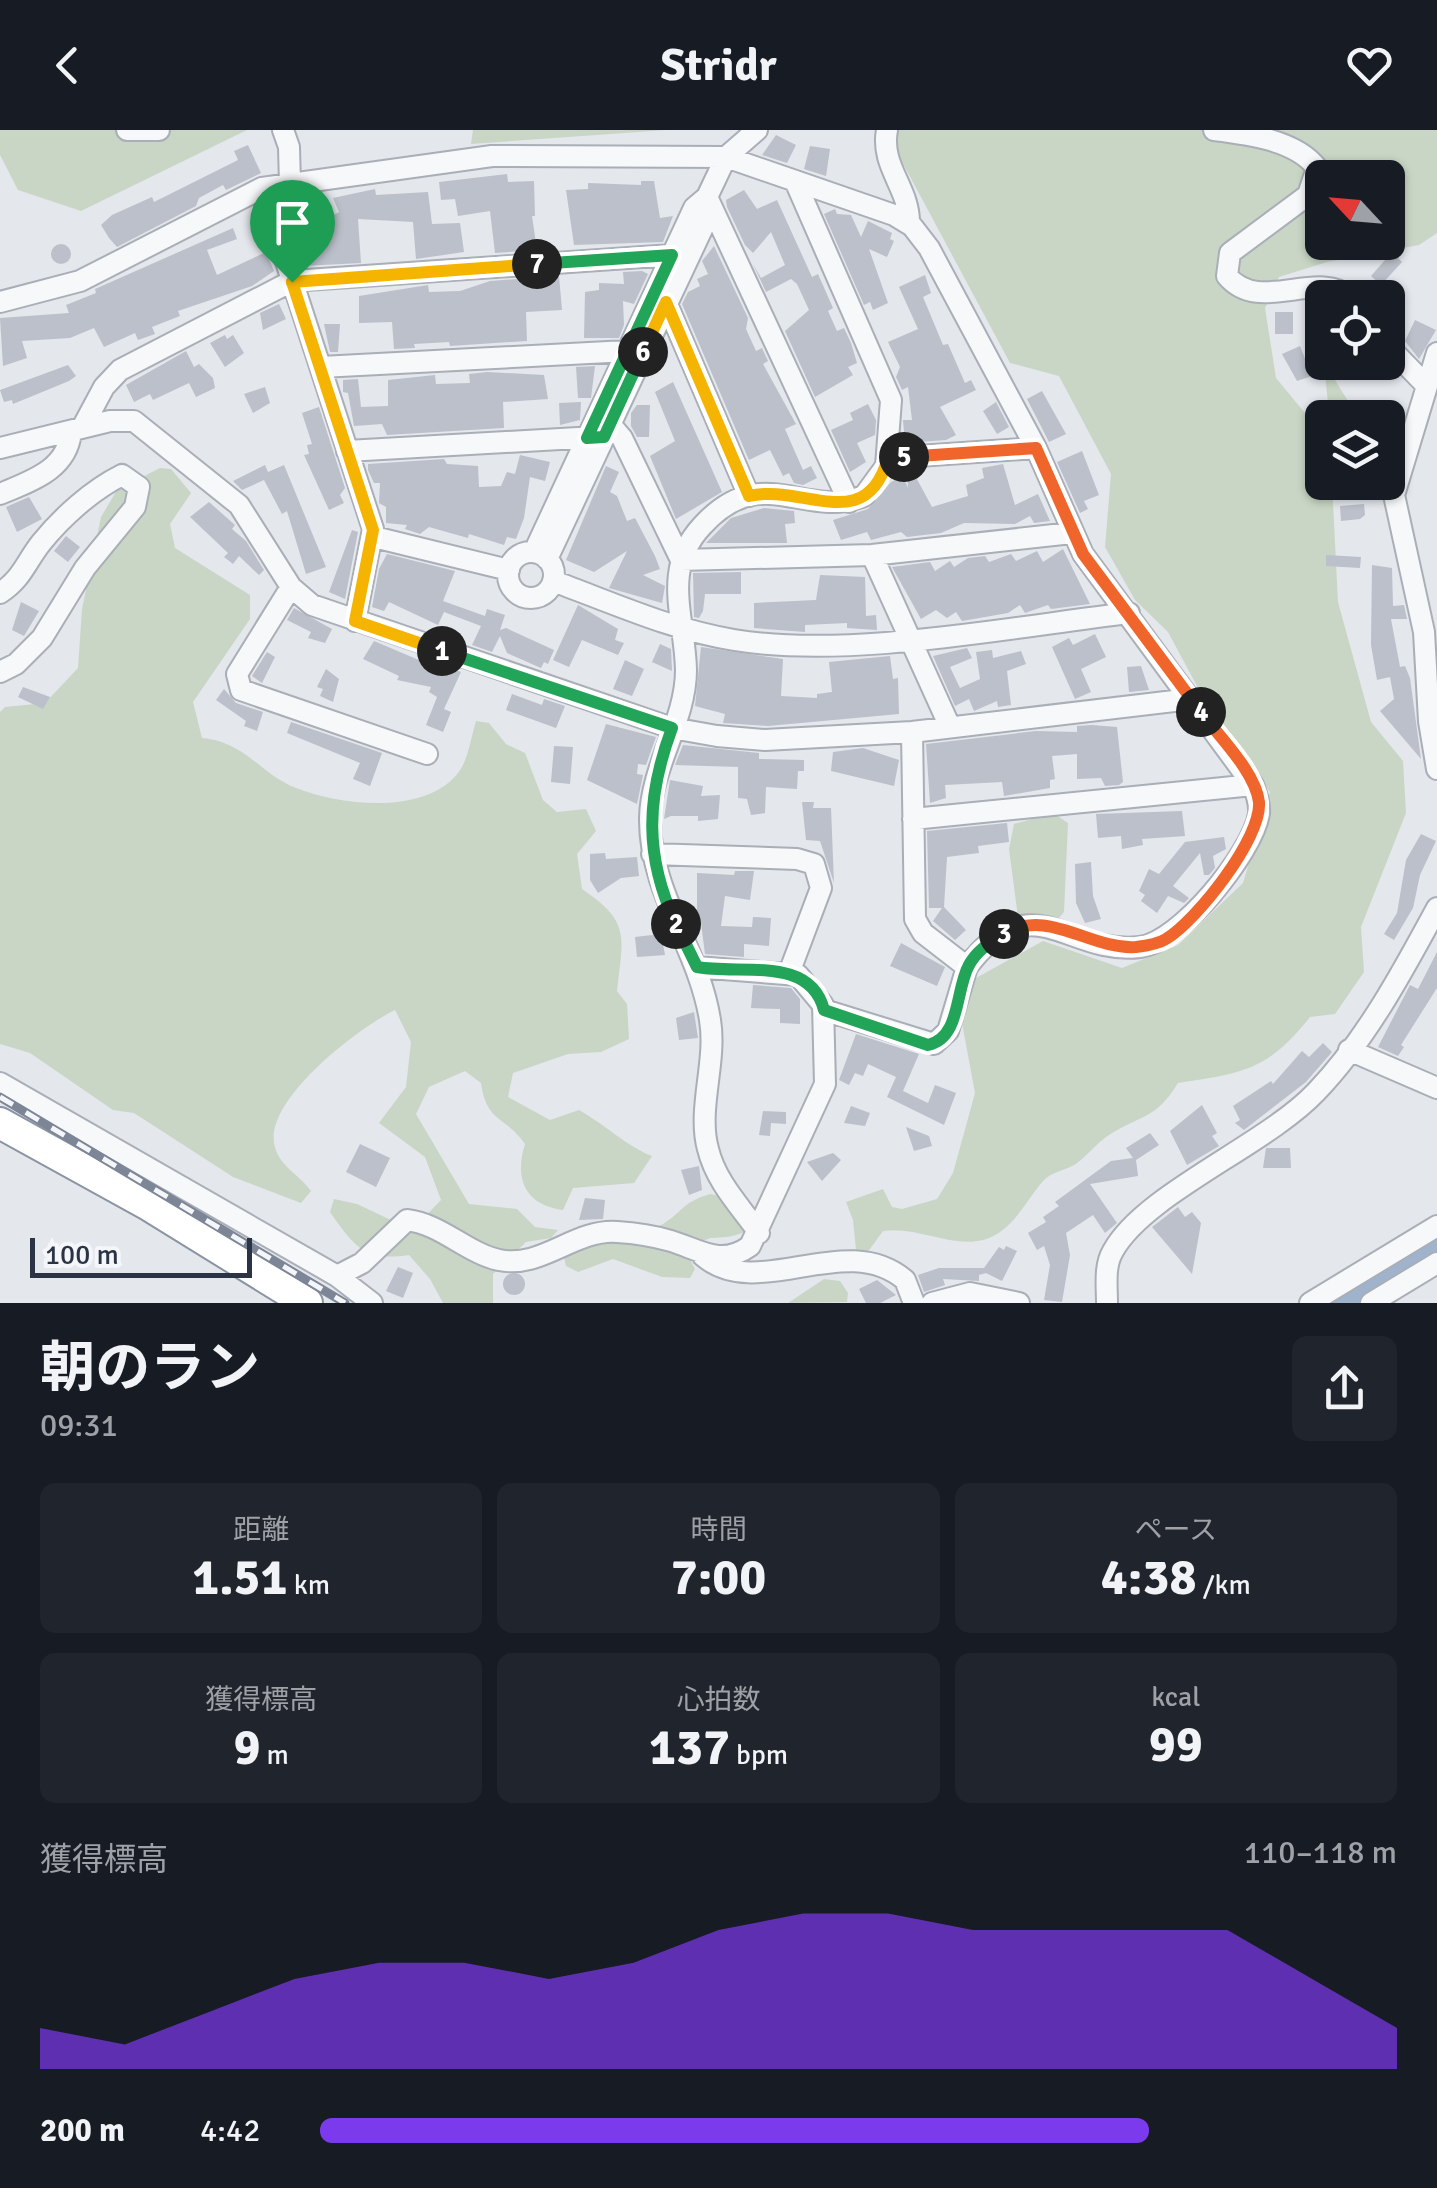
<!DOCTYPE html>
<html lang="ja">
<head>
<meta charset="utf-8">
<style>
	:root { --surface:#171b24; --page:#20242c; --text:#f1f3f6; --muted:#9ea1a6; --accent:#7c3aed }
	body { margin:0; font-family:Signika,"Noto Sans JP",sans-serif; background:var(--page); color:var(--text); height:100vh; display:flex; flex-direction:column; font-size:38px; white-space:nowrap }
	* { box-sizing:border-box; margin:0 }
	p { font-size:32px; color:var(--muted) }
	.icon { flex:none; width:55px; height:55px; fill:none; stroke:currentColor; stroke-width:2; stroke-linecap:round; stroke-linejoin:round }
	.map { position:relative; height:1173px; overflow:hidden }
	.details { display:flex; flex-direction:column; background:var(--surface); flex:1 }
	.details>* { flex:none }
	.needle { width:65px; rotate:296deg }
	.buttons { position:absolute; left:1305px; top:30px; display:grid; gap:20px }
	.buttons a { display:grid; place-items:center; width:100px; height:100px; border-radius:15px; background:var(--surface); box-shadow:0 2px 8px #0004; font-size:50px }
	.scale { position:absolute; left:30px; bottom:25px; width:222px; box-sizing:border-box; padding-left:10px; border:5px solid #2b3445; border-top:0; font-size:28px; line-height:35px; white-space:nowrap; color:#2b3445; -webkit-text-stroke:8px #f4f6f9; paint-order:stroke }
	.pin { position:absolute; display:grid; place-items:center; width:85px; height:85px; color:#fff; margin:-102px -42px; border-radius:50% 50% 50% 0; rotate:-45deg; box-shadow:0 0 10px #0007 }
	.pin .icon { rotate:45deg }
	.km { position:absolute; width:50px; height:50px; margin:-25px; border-radius:50%; background:#222; color:#fff; font-size:28px; line-height:50px; text-align:center }
	.round { display:grid; place-items:center; flex:none; width:105px; height:105px; border-radius:15px; background:var(--page) }
	.summary { display:flex; align-items:center; justify-content:space-between; height:170px; padding:0 40px }
	h1 { font-size:55px; font-weight:700; line-height:75px }
	.metrics { display:grid; grid-template-columns:repeat(3,1fr); gap:15px; height:170px; padding:10px 40px }
	.metrics div { display:grid; align-content:center; border-radius:15px; background:var(--page); text-align:center }
	.metrics b { font-size:50px; font-weight:700 }
	.metrics small { font-size:28px; font-weight:400 }
	.metrics p { font-size:28px }
	.chart { height:280px; padding:20px 40px }
	.chart p { display:flex; justify-content:space-between }
	.chart svg { width:100%; height:180px; margin-top:10px; fill:var(--accent); opacity:.7 }
	ul { padding:0 40px; list-style:none; font-size:32px }
	li { display:grid; grid-template-columns:160px 120px 1fr; align-items:center; height:75px }
	li i { height:25px; border-radius:12px; background:var(--accent) }
	header { display:flex; justify-content:space-between; align-items:center; height:130px; padding:0 40px; background:var(--surface); font-size:45px; font-weight:700 }
	.map>svg:first-child { display:block }
	.green { fill:#c9d6c5; fill-rule:evenodd }
	.lines { fill:none; stroke-linecap:round; stroke-linejoin:round }
	.river { stroke:#9fb4cc; stroke-width:28 }
	.building { fill:#bbc0ca }
	.minor-casing { stroke:#a9aeb7; stroke-width:24 }
	.highway-casing { stroke:#8b94a3; stroke-width:34 }
	.minor { stroke:#f7f8fa; stroke-width:20 }
	.highway { stroke:#fff; stroke-width:30 }
	.rail-casing { stroke:#7d8696; stroke-width:9 }
	.rail { stroke:#f4f6f9; stroke-width:5; stroke-dasharray:15; stroke-linecap:butt }
	.split-1-casing { stroke:#fff; stroke-width:20 }
	.split-2-casing { stroke:#fff; stroke-width:20 }
	.split-3-casing { stroke:#fff; stroke-width:20 }
	.split-4-casing { stroke:#fff; stroke-width:20 }
	.split-5-casing { stroke:#fff; stroke-width:20 }
	.split-6-casing { stroke:#fff; stroke-width:20 }
	.split-7-casing { stroke:#fff; stroke-width:20 }
	.split-8-casing { stroke:#fff; stroke-width:20 }
	.split-1 { stroke:#f5b400; stroke-width:12 }
	.split-2 { stroke:#22a559; stroke-width:12 }
	.split-3 { stroke:#22a559; stroke-width:12 }
	.split-4 { stroke:#f0652b; stroke-width:12 }
	.split-5 { stroke:#f0652b; stroke-width:12 }
	.split-6 { stroke:#f5b400; stroke-width:12 }
	.split-7 { stroke:#22a559; stroke-width:12 }
	.split-8 { stroke:#f5b400; stroke-width:12 }
</style>
</head>
<body>
<header><svg class="icon" aria-label="back" viewBox="0 0 24 24"><path d="M15 5l-7 7 7 7"/></svg>Stridr<svg class="icon" aria-label="heart" viewBox="0 0 24 24"><path d="M12 20l-8-8c-3-5 5-10 8-4 3-6 11-1 8 4z"/></svg></header>
<div class="map">
<svg width="1437" height="1173" viewBox="0 0 1437 1173">
	<rect width="100%" height="100%" fill="#e4e7ec"/>
	<path class="green" d="M0 0H247L81 81 18 60 0 25Z
		M473 0H667L471 14Z
		M885 0H1437V103L1419 115 1327 132 1279 147 1265 178 1276 248 1309 288 1323 285 1328 273 1325 244 1333 247 1353 279 1351 287 1322 288V352L1332 353 1338 472 1371 592 1403 631 1406 683 1361 797 1364 842 1335 884 1310 887C1267 941 1243 943 1178 953 1155 991 1140 984 1106 1007 1095 1015 1087 1026 1077 1033 1066 1041 1052 1041 1043 1051 1026 1070 1013 1102 983 1110 951 1118 917 1096 883 1101L867 1123 856 1120 853 1090 846 1072 883 1059 892 1077 902 1079 937 1069 953 1043 975 963 962 893 976 848 1043 811 1122 838 1178 815 1243 753 1270 662 1197 556 1168 502 1135 470 1105 417 1111 344 1059 246 1010 233ZM1322 48H1388V112H1322Z
		M160 338 171 339 191 363 170 394 175 418 250 465V489L193 572 202 608C246 612 260 644 296 658 342 676 425 685 458 643 468 631 471 607 476 591L489 593 506 614 525 623 543 670 557 682 586 679 596 701 577 724 582 759C631 792 623 806 617 861L627 874 629 909 601 922 568 924 513 943 508 967 550 990 579 980C604 994 628 1017 652 1026L634 1053 573 1058 563 1080C525 1075 514 1049 525 1014 505 985 487 994 481 953L465 941 429 957 416 984 469 1074 517 1079 535 1097 558 1100 551 1108 526 1112 493 1144V1173H443L430 1149 409 1125C364 1132 354 1116 330 1082L334 1069 357 1074 412 1100 441 1070 425 1027 379 993 406 957 411 912 395 880C358 898 267 968 274 1013 278 1036 298 1043 311 1061L301 1073 233 1047 134 983 113 980 30 923 0 914V582L5 577 45 573 78 538 82 479 101 387 117 360Z
		M1053 683 1068 693 1064 782 1058 789 1018 787 1009 719 1014 694Z
		M710 1064 720 1066 746 1096 744 1102C715 1115 708 1096 689 1128L695 1139 690 1148 662 1147 613 1129 578 1142 566 1136 564 1127C589 1102 632 1113 663 1094 684 1081 681 1073 710 1064Z
		M824 1149 840 1151 848 1163 847 1172 788 1173Z"/>
	<g class="lines">
		<path class="river" d="M1339 1173 1437 1114"/>
	</g>
	<path class="building" d="M776 5 796 15 787 33 762 25Z
		M248 15 261 43 226 60 223 55 199 68 196 76 117 117 109 108 101 95 112 85 152 67 154 72 238 30 234 21Z
		M810 16 830 19 826 46 804 39Z
		M507 44 508 52 534 51 535 86H532L537 120 495 123 490 81 458 86 455 69 441 70 439 52Z
		M641 51H654L660 88 673 86 663 112 574 115 566 60 588 59V53L641 55Z
		M375 59 376 65 428 62 432 94 460 93 464 122 416 129 413 92 358 89 361 133 303 136 293 107 339 82 333 68Z
		M744 60 757 79 777 70 812 147 818 144 833 178 828 181 837 201 844 198 851 213 857 233 848 237 853 245 815 267 785 201 809 180 797 154 791 149 766 162 753 134 761 148 785 135 771 102 753 123 745 115 727 77 726 70Z
		M320 64 322 79 287 90 285 75Z
		M835 79 837 84 851 85 861 107 868 91 892 103 890 109 894 111 887 127 869 119 888 173 873 180 870 172 864 175 824 84Z
		M233 98 237 109 207 120 217 145 266 122 274 141 252 156 178 181 180 186 152 197 155 204 138 210 135 203 104 217 94 198 70 208 22 211 27 228 3 236 0 188 69 183 66 175 96 163 95 159Z
		M51 124a10 10 0 1 1 20 0a10 10 0 1 1-20 0Z
		M714 116 748 188 746 199 756 221 762 218 768 231 763 234 796 294 785 299 795 322 803 340 811 336 817 348 803 355 794 353 789 343 783 346 770 320 749 330 682 174 688 162 700 156 697 149 708 144 702 131Z
		M1392 122 1402 132 1381 155 1371 146Z
		M642 141 648 144 634 174 623 171 624 195 619 208H584L585 162 599 160V153L624 154 623 142Z
		M925 145 931 163 923 167 943 215 948 214 965 253 971 250 976 260 940 277 956 305 946 310 905 313 903 290H912L908 257 902 260 896 247 900 237 888 212 918 199 899 157Z
		M559 146 562 180 526 182 527 211 450 216 449 212 414 214 415 218 394 219 392 192 359 193V166L428 155 429 162 460 161 490 151Z
		M279 174 286 189 263 200 260 183Z
		M1275 182H1293V204H1275Z
		M1415 190 1436 200 1419 229 1405 211Z
		M324 194H340L338 222H330Z
		M225 205 227 209 233 205 244 223 225 237 210 213Z
		M1300 216 1312 246 1297 251 1282 224Z
		M186 221 194 237 199 234 213 248 215 258 196 267 189 253 153 270 150 264 134 272 126 255Z
		M68 235 76 246 69 251 13 274 12 270 4 272 0 260Z
		M595 236 591 268H578L576 237Z
		M487 242 544 245 548 269 503 272 504 298 387 305 382 294 354 296 348 263 343 262V250L358 249 361 277 388 276V250L435 245 436 254 470 253 469 244Z
		M673 252 722 362 676 389 650 326 675 311 655 262Z
		M265 257 270 273 253 283 244 264Z
		M1042 261 1066 304 1049 312 1027 269Z
		M581 272 580 290 560 295 559 273Z
		M996 272 1009 297 997 304 983 281Z
		M868 274 876 290 875 305 857 313 866 332 850 342 831 300 853 290 850 283Z
		M637 275H650L649 307H637L631 296V283Z
		M319 277 345 358 340 365 344 373 329 380 304 325 309 324 307 315 312 314 302 283Z
		M1082 321 1099 365 1084 371 1088 379 1080 383 1057 332Z
		M520 325 550 332 545 351 530 347 524 388 516 409 507 407 504 415 469 404 468 408 429 397 420 404 405 399 407 395 386 393V377L379 373 380 353H374L368 340V334L444 329 447 334 478 336 479 357 501 356 507 342 515 344Z
		M1003 334 1015 375 1038 364 1050 391 1034 393 1030 386 1015 394 964 393 941 403 907 407 901 402 871 410 867 402 841 410 833 390 868 379 891 352 903 346 908 358 907 340H912L932 377 968 366 966 355 984 348 982 338Z
		M265 335 268 342 284 335 326 437 306 444 287 381 282 384 264 350 242 360 233 351Z
		M606 336 619 342 610 362 617 366 627 391 635 388 655 426 660 439 643 445 665 456 662 473 609 458 627 421 594 442 566 430Z
		M29 367 42 389 17 402 6 377Z
		M209 372 235 395 232 399 246 411 264 440 259 445 239 426 233 434 224 427 228 423 190 387Z
		M1364 374 1365 385 1360 389 1341 391 1340 376Z
		M764 378 794 381 795 393 785 394 787 413H706L731 388Z
		M352 400 358 402 345 469 329 462Z
		M66 406 80 417 68 432 54 421Z
		M1063 419 1090 474 1051 479 1048 475 1025 483 1020 475 1008 483 962 491 956 482 947 488 936 480 921 489 892 437 930 432 935 441 950 431 954 437 968 428 985 426 989 432 1011 424 1016 431 1037 421 1043 432Z
		M387 424 455 441 443 471 485 486 487 479 505 485 500 500 506 498 554 520 548 534 544 532 541 538 507 523 500 506 492 522 472 515 481 496 444 482 438 495 389 472 384 481 372 477 379 439Z
		M1326 425 1361 427 1360 438 1326 436Z
		M1372 435 1392 438 1393 476 1404 475 1407 489H1391L1400 537 1405 536 1410 548 1421 629 1380 581 1394 569 1390 547 1377 550 1371 515Z
		M741 442V464H705L703 481 699 488 694 487 693 443Z
		M820 445 865 447 866 486 876 485 877 500 847 498V493L805 495V502L754 498V473L816 470Z
		M21 472 39 481 24 506 12 500Z
		M578 475 618 499 615 510 624 513 618 525 582 510 569 537 553 530Z
		M294 478 332 499 325 513 308 508 311 502 287 490Z
		M1095 504 1106 527 1081 539 1091 562 1075 569 1052 517 1069 508 1073 515Z
		M374 511 433 536 438 533 461 542 444 579 451 582 443 602 426 595 437 567 429 562 431 557 397 550 399 546 363 529Z
		M660 514 671 519 672 541 652 532Z
		M701 517 783 529 781 566 817 568V564L832 562 829 532 890 526 893 549 898 548 899 584 768 596 723 593 725 584 695 576Z
		M967 518 972 528 950 537 960 558 980 549 976 522 992 520 993 528 1021 521 1026 534 1007 541 1011 575 998 577 997 571 974 581 969 569 955 576 933 526Z
		M267 522 275 527 262 553 252 546Z
		M625 530 644 539 632 566 613 559Z
		M1141 536 1149 560 1129 562 1127 537Z
		M326 539 339 549 333 572 320 566 323 559 317 557Z
		M23 557 50 567 43 579 18 567Z
		M224 559 236 573 263 582 257 601 244 596 246 591 216 570Z
		M512 564 542 575 544 569 565 576 556 598 506 580Z
		M291 592 382 623 370 656 353 649 360 633 287 603Z
		M606 594 656 607 646 635 638 634 637 644 643 645 637 674 587 650Z
		M1092 595 1117 597 1123 652 1119 655 1105 656 1101 648 1077 649V624L1052 626 1055 649 1050 650V658L1004 666 1002 652 945 655 946 668 930 673 926 614 1036 601 1077 602V596Z
		M683 615 759 623V629L804 630V641H798L797 659 766 657 765 683 751 685 747 669 738 668V637L675 635Z
		M554 616 573 617 570 654 551 652Z
		M863 618 899 630 894 656 831 641 833 622Z
		M670 650 703 656 701 666 720 665 718 689 698 691V686H671L664 689Z
		M802 672H814L813 678H831L834 753 820 711 806 710Z
		M1182 681 1185 706 1142 709 1143 715 1122 719 1121 706 1098 708 1096 684Z
		M1007 693 1009 712 978 716 979 723 947 727 944 777 966 800 955 810 933 791 942 778H929L927 701Z
		M1421 704 1436 711 1420 745 1413 778 1394 810 1384 804 1397 783 1406 730Z
		M1224 707 1226 719 1213 726 1215 738 1209 745H1204L1200 723 1173 756 1189 768 1184 773 1168 766 1157 783 1141 771 1145 765 1139 761 1149 739 1159 744 1185 712Z
		M605 723 606 729 637 727 639 746 621 748 598 763 590 750V724Z
		M1091 732 1093 766 1101 789 1085 793 1076 773 1075 734Z
		M735 741H754L750 770 725 766 721 796 752 797 753 787 771 788 769 816 744 814V827L705 824 701 793H697V743L734 745Z
		M661 804 665 825 637 827 635 807Z
		M901 813 945 837 937 856 890 836Z
		M1437 822V858L1401 915 1404 917 1398 926 1378 917 1410 855 1418 859Z
		M753 855 791 858 800 869V894L780 893V879L751 878Z
		M694 882 698 908 679 910 676 888Z
		M856 904 919 924 903 961 928 973 935 955 956 963 944 995 887 967 896 947 868 934 863 946 855 943 849 955 839 950Z
		M1323 913 1332 922 1306 952 1244 1000 1235 993 1240 990 1233 976 1271 951 1273 954 1302 921 1309 927Z
		M1202 975 1217 1003 1212 1006 1219 1016 1187 1035 1170 1001Z
		M851 976 870 983 865 996 844 993Z
		M763 981 786 982V994L771 993 770 1006 759 1005Z
		M906 997 929 1006 932 1016 914 1021Z
		M1150 1003 1159 1015 1136 1030 1138 1046 1090 1054 1117 1093 1105 1103 1093 1085 1066 1103 1070 1125 1062 1172 1044 1170 1050 1135 1044 1116 1037 1120 1028 1103 1046 1092 1043 1087 1059 1076 1055 1072 1111 1031 1133 1028 1126 1018Z
		M360 1014 390 1028 376 1057 346 1042Z
		M1266 1018H1290L1291 1038H1263Z
		M833 1023 841 1030 822 1051 807 1032Z
		M699 1036 702 1060 689 1065 681 1040Z
		M585 1068 605 1070 603 1089 579 1090Z
		M1178 1077 1185 1087 1192 1082 1201 1093 1192 1144 1152 1097Z
		M1006 1116 1017 1121 1002 1151 986 1143 979 1145V1151L943 1149 945 1155 924 1162 918 1145 939 1138H984L999 1117 1004 1120Z
		M398 1137 413 1143 403 1168 386 1161Z
		M503 1154a11 11 0 1 1 22 0a11 11 0 1 1-22 0Z
		M877 1150 896 1165 880 1173H866L859 1159Z"/>
	<g class="lines">
		<g class="minor-casing">
			<path id="minor" d="M127 0H159
				M283 0 289 17 290 55
				M887 0C880 37 910 58 909 94
				M1214 0C1247 4 1296 10 1317 38L1308 65 1230 123 1227 146C1260 185 1316 138 1352 168
				M262 58 373 399 355 491
				M708 69 849 372
				M0 172 80 151 262 58 492 26 726 27 894 85 912 96 929 118 1036 318 1083 424 1253 655C1257 665 1260 674 1259 684 1252 724 1180 812 1140 817 1067 826 1032 751 967 837L923 803 915 789 912 602
				M666 172 749 366
				M1388 216 1424 253
				M1437 223 1394 365 1424 502 1429 591 1437 639
				M321 237 627 221
				M610 294 622 308 681 430 872 425 1072 403
				M82 298 104 257 120 240 292 151 672 125
				M0 318 110 291H134L239 375 291 457 312 475 672 598 717 606 765 610 912 602 1191 569
				M347 321 595 307
				M888 328 1036 318
				M0 364C31 351 67 340 71 302
				M374 407 509 440
				M534 422 694 78 707 67
				M508 445a23 23 0 1 1 46 0a23 23 0 1 1-46 0Z
				M872 425 950 597
				M547 429 704 95 707 67 726 27 757 0
				M553 451C613 473 672 500 734 510 849 529 1011 497 1129 483
				M291 457 237 544 241 560 427 624
				M0 463C22 449 26 432 41 413 62 387 92 360 122 345L139 357 135 377 85 438 42 508 16 534 0 542
				M913 689 1253 655
				M652 724 797 729 814 734 821 758 789 843
				M824 880 934 914 948 901 967 837
				M1349 920 1437 958
				M0 953 337 1146 372 1173
				M759 1103C740 1076 716 1052 708 1019 697 979 717 932 710 890 699 819 649 762 650 688 651 636 686 591 686 540 685 487 661 440 702 396 762 330 803 390 864 366L886 336 891 270 795 51
				M703 1126C758 1173 845 1099 905 1150L914 1173
				M337 1146 362 1133 407 1090C441 1094 467 1123 499 1130 542 1139 574 1099 617 1102 635 1103 654 1106 671 1111 700 1120 721 1137 750 1116L825 954 823 875 798 845 697 837
				M932 1173 970 1163 1019 1173
				M1107 1173C1107 1156 1104 1136 1113 1121 1144 1064 1266 1015 1316 962 1366 910 1403 841 1437 778
				M1310 1173 1437 1096
				M1371 1173 1437 1133"/>
		</g>
		<g class="highway-casing">
			<path id="highway" d="M0 993 150 1076 307 1173"/>
		</g>
		<use href="#minor" class="minor"/>
		<use href="#highway" class="highway"/>
		<g class="rail-casing">
			<path id="rail" d="M0 967 345 1173"/>
		</g>
		<use href="#rail" class="rail"/>
	</g>
	<g class="lines">
		<g class="split-1-casing">
			<path id="split-1" d="M292 152 373 400 355 491 442 521"/>
		</g>
		<g class="split-2-casing">
			<path id="split-2" d="M442 521 672 598C646 668 644 726 676 794"/>
		</g>
		<g class="split-3-casing">
			<path id="split-3" d="M676 794 697 837C740 845 810 825 824 880L928 915C961 908 955 860 969 835 976 822 991 811 1004 804"/>
		</g>
		<g class="split-4-casing">
			<path id="split-4" d="M1004 804C1048 777 1090 820 1136 817 1145 816 1158 814 1166 809 1196 791 1262 708 1259 672 1255 641 1219 607 1201 582"/>
		</g>
		<g class="split-5-casing">
			<path id="split-5" d="M904 327 1036 318 1083 424 1201 582"/>
		</g>
		<g class="split-6-casing">
			<path id="split-6" d="M643 222 666 172 749 366C802 353 866 407 888 328L904 327"/>
		</g>
		<g class="split-7-casing">
			<path id="split-7" d="M537 134 672 125 587 308 604 307 643 222"/>
		</g>
		<g class="split-8-casing">
			<path id="split-8" d="M292 152 537 134"/>
		</g>
		<use href="#split-1" class="split-1"/>
		<use href="#split-2" class="split-2"/>
		<use href="#split-3" class="split-3"/>
		<use href="#split-4" class="split-4"/>
		<use href="#split-5" class="split-5"/>
		<use href="#split-6" class="split-6"/>
		<use href="#split-7" class="split-7"/>
		<use href="#split-8" class="split-8"/>
	</g>
</svg>
<div class="buttons">
<a><svg class="needle" viewBox="-14 -14 28 28"><path d="M0-13l5 13h-10z" fill="#e53935"/><path d="M0 13l5-13h-10z" fill="#9ea1a6"/></svg></a>
<a><svg class="icon" aria-label="locate" viewBox="0 0 24 24"><circle cx="12" cy="12" r="6"/><path d="M12 2v4M12 18v4M2 12h4M18 12h4"/></svg></a>
<a><svg class="icon" aria-label="layers" viewBox="0 0 24 24"><path d="M12 4l9 5-9 5-9-5zM3 14l9 5 9-5"/></svg></a>
</div>
<div class="scale">100 m</div>
<div class="pin" style="left:292px;top:152px;background:#1e9e55"><svg class="icon" aria-label="arrive" viewBox="0 0 24 24"><path d="M6 21V4h12l-3 4 3 4H6"/></svg></div>
<b class="km" style="left:442px;top:521px">1</b>
<b class="km" style="left:676px;top:794px">2</b>
<b class="km" style="left:1004px;top:804px">3</b>
<b class="km" style="left:1201px;top:582px">4</b>
<b class="km" style="left:904px;top:327px">5</b>
<b class="km" style="left:643px;top:222px">6</b>
<b class="km" style="left:537px;top:134px">7</b>
</div>
<section class="details">
<div class="summary"><div><h1>朝のラン</h1><p>09:31</p></div><a class="round"><svg class="icon" aria-label="share" viewBox="0 0 24 24"><path d="M12 15V3M7 8l5-5 5 5M5 13v7h14v-7"/></svg></a></div>
<div class="metrics">
<div><p>距離</p><b>1.51<small> km</small></b></div>
<div><p>時間</p><b>7:00</b></div>
<div><p>ペース</p><b>4:38<small> /km</small></b></div>
</div>
<div class="metrics">
<div><p>獲得標高</p><b>9<small> m</small></b></div>
<div><p>心拍数</p><b>137<small> bpm</small></b></div>
<div><p>kcal</p><b>99</b></div>
</div>
<div class="chart"><p><span>獲得標高</span>110–118 m</p>
<svg viewBox="0 0 160 44" preserveAspectRatio="none"><path d="M0 44V34L10 38L20 30L30 22L40 18L50 18L60 22L70 18L80 10L90 6L100 6L110 10L120 10L130 10L140 10L150 22L160 34V44z"/></svg>
</div>
<ul>
<li><b>200 m</b>4:42<i style="width:77%"></i></li>
</ul>
</section>
</body>
</html>
